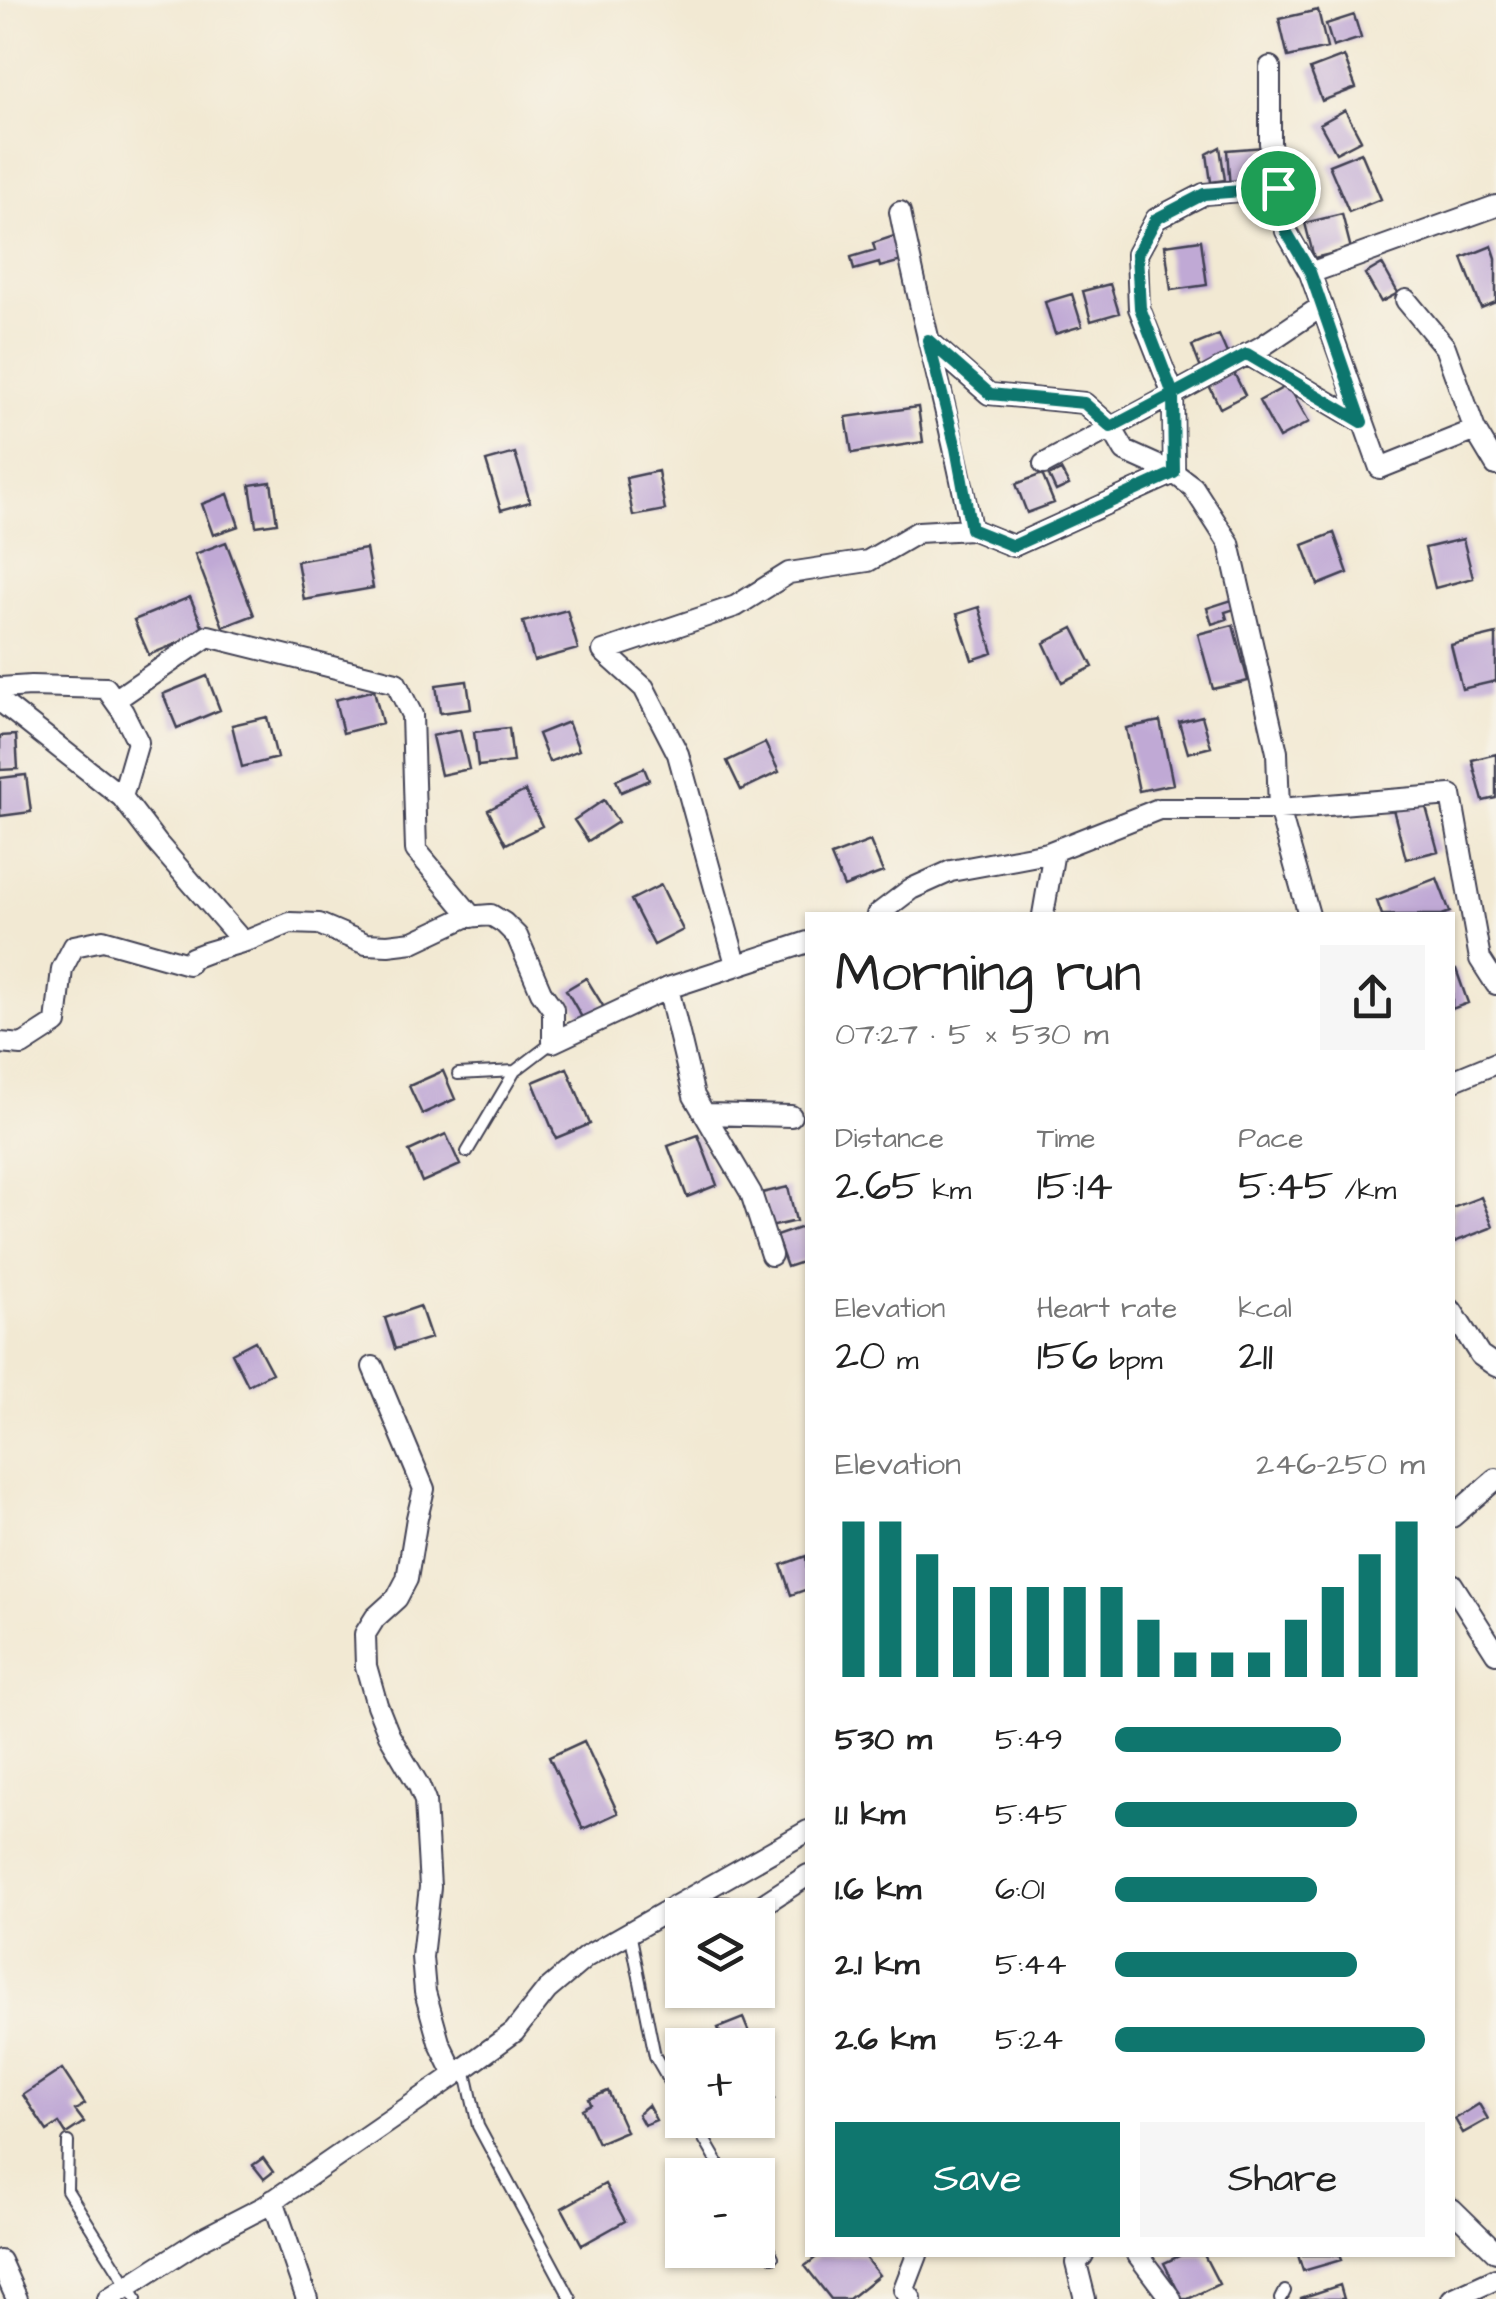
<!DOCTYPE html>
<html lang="en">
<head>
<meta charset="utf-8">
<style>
	:root { --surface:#fff; --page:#f6f6f6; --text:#222; --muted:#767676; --accent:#0f766e }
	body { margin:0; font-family:"Architects Daughter",sans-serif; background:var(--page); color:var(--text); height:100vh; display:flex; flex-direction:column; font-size:38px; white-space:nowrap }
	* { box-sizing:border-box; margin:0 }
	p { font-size:32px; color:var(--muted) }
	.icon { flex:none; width:55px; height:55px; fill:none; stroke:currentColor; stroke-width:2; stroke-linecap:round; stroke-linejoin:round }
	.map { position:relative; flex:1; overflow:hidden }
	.details { position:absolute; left:805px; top:912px; width:650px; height:1345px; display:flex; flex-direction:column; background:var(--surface); border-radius:0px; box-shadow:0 2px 8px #0004 }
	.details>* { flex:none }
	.tools { position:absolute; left:665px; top:1898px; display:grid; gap:20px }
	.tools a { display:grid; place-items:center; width:110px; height:110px; border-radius:0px; background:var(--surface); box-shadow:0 2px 8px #0004; font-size:50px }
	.pin { position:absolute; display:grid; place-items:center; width:85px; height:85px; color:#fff; margin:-42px; border:5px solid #fff; border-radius:50%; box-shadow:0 2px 10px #0007 }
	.round { display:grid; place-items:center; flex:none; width:105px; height:105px; border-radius:0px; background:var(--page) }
	.summary { display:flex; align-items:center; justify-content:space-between; height:170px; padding:0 30px }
	h1 { font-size:55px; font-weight:600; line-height:75px }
	.metrics { display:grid; grid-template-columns:repeat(3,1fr); gap:15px; height:170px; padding:10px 30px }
	.metrics div { display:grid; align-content:center }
	.metrics b { font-size:42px; font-weight:600 }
	.metrics small { font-size:28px; font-weight:400 }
	.metrics p { font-size:28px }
	.chart { height:280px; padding:20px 30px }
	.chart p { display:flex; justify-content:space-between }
	.chart svg { width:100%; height:180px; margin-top:10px; stroke:var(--accent); stroke-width:6 }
	.action { display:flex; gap:20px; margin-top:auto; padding:20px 30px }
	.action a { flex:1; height:115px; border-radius:0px; background:var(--accent); color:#fff; font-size:40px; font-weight:600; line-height:115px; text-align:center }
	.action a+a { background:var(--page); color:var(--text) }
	ul { padding:0 30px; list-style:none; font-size:32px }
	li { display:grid; grid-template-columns:160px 120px 1fr; align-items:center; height:75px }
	li i { height:25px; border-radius:12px; background:var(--accent) }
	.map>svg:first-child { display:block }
	.building { fill:#c0a9d5 }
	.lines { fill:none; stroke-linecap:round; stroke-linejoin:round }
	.lane-casing { stroke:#414052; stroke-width:14 }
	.street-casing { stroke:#414052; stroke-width:24 }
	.lane { stroke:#fff; stroke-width:10 }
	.street { stroke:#fff; stroke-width:20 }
	.route-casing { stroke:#fff; stroke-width:20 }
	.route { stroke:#0f766e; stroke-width:12 }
</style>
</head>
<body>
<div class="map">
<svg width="1496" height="2299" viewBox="0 0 1496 2299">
	<rect width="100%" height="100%" fill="#f7f3e8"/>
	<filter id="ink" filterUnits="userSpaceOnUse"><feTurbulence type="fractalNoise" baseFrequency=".01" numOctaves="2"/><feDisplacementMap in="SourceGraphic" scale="20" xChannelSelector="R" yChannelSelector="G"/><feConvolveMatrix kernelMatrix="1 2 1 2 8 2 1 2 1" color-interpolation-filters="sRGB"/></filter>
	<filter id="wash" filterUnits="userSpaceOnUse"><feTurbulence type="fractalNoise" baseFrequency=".0048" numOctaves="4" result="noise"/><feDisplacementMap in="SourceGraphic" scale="40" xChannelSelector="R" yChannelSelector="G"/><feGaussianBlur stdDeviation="2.25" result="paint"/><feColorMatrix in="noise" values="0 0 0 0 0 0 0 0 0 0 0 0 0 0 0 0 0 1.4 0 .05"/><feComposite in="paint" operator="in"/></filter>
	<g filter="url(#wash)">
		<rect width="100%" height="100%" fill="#f2e9d3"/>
		<g id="blocks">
			<path class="building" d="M1318 10 1327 48 1288 57 1279 19Z
				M1354 15 1361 38 1333 47 1326 24Z
				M1344 56 1356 88 1322 101 1310 69Z
				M1345 110 1361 140 1336 153 1320 124Z
				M1220 147 1225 180 1211 182 1207 154Z
				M1264 147 1267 184 1230 188 1227 150Z
				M1361 152 1381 199 1349 212 1329 165Z
				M1342 214 1351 249 1314 258 1305 223Z
				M894 236 902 261 880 267 879 263 854 270 851 257 875 250 873 243Z
				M1201 240 1207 285 1171 290 1165 245Z
				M1492 246 1496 258V302L1481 308 1462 258Z
				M1382 264 1398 293 1381 302 1365 274Z
				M1110 284 1119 313 1091 321 1083 291Z
				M1072 294 1082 326 1055 334 1045 302Z
				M1219 335 1229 358 1201 369 1192 346Z
				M1233 371 1245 395 1220 408 1208 383Z
				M1288 385 1309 422 1279 438 1259 401Z
				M918 407 923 442 852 453 846 417Z
				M515 453 530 502 501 510 486 461Z
				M1061 470 1069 485 1056 491 1049 476Z
				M658 471 665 510 633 516 626 478Z
				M1042 474 1054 503 1027 513 1016 484Z
				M271 482 277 523 256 526 250 485Z
				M228 494 239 526 213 535 202 504Z
				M1334 533 1348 573 1318 585 1303 545Z
				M1463 539 1473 578 1435 588 1425 548Z
				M226 542 254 615 223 627 195 554Z
				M366 549 373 588 304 600 297 561Z
				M190 597 205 632 149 655 134 620Z
				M1235 599 1238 608 1225 612 1227 619 1212 624 1207 608Z
				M979 607 993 653 972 660 957 614Z
				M567 610 578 649 534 661 523 622Z
				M1233 625 1248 681 1213 689 1198 634Z
				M1073 628 1093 667 1062 682 1044 643Z
				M1496 634V681L1462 689 1451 645Z
				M207 676 220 710 177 728 163 694Z
				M467 681 471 709 440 713 436 685Z
				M374 690 382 723 343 733 335 700Z
				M1202 716 1211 747 1188 753 1179 722Z
				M267 717 277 758 242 767 232 725Z
				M1160 721 1173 784 1139 791 1126 728Z
				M568 722 579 750 549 762 538 734Z
				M509 728 513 762 478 766 474 732Z
				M460 730 469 769 441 775 432 736Z
				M16 735 18 769 0 770V736Z
				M765 743 779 772 741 790 727 761Z
				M1496 754V798L1483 801 1472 760Z
				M644 768 649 780 621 792 616 780Z
				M26 775 31 812 0 816V778Z
				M525 791 542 826 506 844 488 810Z
				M604 800 618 822 588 841 574 820Z
				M1424 800 1438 851 1406 859 1393 809Z
				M870 841 883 872 844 887 831 856Z
				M1437 878 1450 912 1442 915H1382L1377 901Z
				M661 885 683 930 654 945 631 900Z
				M1456 969 1468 1003 1452 1009V970Z
				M586 978 605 1009 584 1021 566 990Z
				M567 1068 590 1124 556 1138 533 1082Z
				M443 1071 455 1099 422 1114 409 1086Z
				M446 1134 460 1165 422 1182 409 1151Z
				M698 1135 717 1185 687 1197 668 1146Z
				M788 1187 796 1221 770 1227 762 1193Z
				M1481 1197 1493 1227 1452 1243V1208Z
				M808 1225V1260L787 1267 776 1236Z
				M420 1306 431 1338 395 1349 385 1318Z
				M255 1341 272 1373 248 1385 232 1353Z
				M806 1556 808 1589 791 1595 781 1565Z
				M584 1741 618 1813 583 1829 549 1757Z
				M743 2018 754 2045H725L718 2028Z
				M762 2064 774 2099 758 2104V2065Z
				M62 2069 85 2104 75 2110 84 2122 66 2134 59 2123 47 2131 23 2095Z
				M608 2091 626 2131 598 2143 582 2109 591 2104 589 2099Z
				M1479 2104 1488 2119 1463 2133 1455 2119Z
				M648 2105 656 2120 644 2125 638 2114Z
				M263 2158 273 2172 264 2179 253 2165Z
				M605 2184 625 2221 582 2245 562 2208Z
				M819 2255H863L879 2275 849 2299H831L805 2266Z
				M1181 2255H1204L1219 2284 1188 2299H1182L1164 2263Z
				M1298 2255H1339L1341 2260 1303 2271Z
				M1340 2285 1344 2299H1301V2298Z"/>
		</g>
	</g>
	<g filter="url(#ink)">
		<use href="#blocks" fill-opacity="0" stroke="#414052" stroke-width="2.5"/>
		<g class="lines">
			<g class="lane-casing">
				<path id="lane" d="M458 1074 515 1071
					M467 1152 515 1071 553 1042
					M630 1932 655 2056 682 2103
					M465 2068 478 2126 571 2299
					M693 2120 725 2175
					M68 2142 67 2190 136 2299
					M758 2231 773 2257
					M1281 2299 1285 2291"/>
			</g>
			<g class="street-casing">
				<path id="street" d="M1270 67V143L1286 231 1310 273
					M1278 188 1204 194 1156 219 1137 254 1139 308 1173 394 1174 473 1193 487 1229 543 1277 752 1279 809 1309 915
					M1496 206 1310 273 1380 468 1475 430 1496 465
					M900 212C921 318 951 422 971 529L1013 546 1174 473
					M1406 300 1445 347 1475 430
					M929 341 989 394 1084 403 1111 427 1125 451 1174 473
					M1247 354 1362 422
					M1044 464 1261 347 1322 306
					M0 688 31 686 106 688 123 712 138 742 122 797 157 843 243 942
					M115 700 208 636 396 683 412 715 416 850 472 917
					M0 701 122 797
					M877 915 911 889 951 871 1048 853 1159 809H1279L1451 795 1480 959 1496 984
					M1043 915 1054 851
					M736 964 678 754 644 688 603 651 736 606 789 573 868 561 918 532 971 529
					M668 988 694 1096 751 1193 771 1255
					M0 1043 22 1045 56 1023 62 969 74 946 103 940 188 964 192 958 205 953 249 940 290 923 319 924 366 944 388 945 413 942 466 917 491 915 504 923 517 936 541 992 553 1009V1042L668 988 808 942
					M1452 1081 1496 1063
					M705 1114 791 1116
					M1452 1311 1480 1355 1496 1366
					M373 1367 424 1489 417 1518 407 1579 397 1598 375 1618 365 1634 366 1666 377 1705 389 1735 419 1786 425 1801 430 1887 422 1957 425 1992 439 2042 455 2075
					M1452 1517 1496 1479
					M1452 1584 1496 1653
					M675 1906 756 1909 808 1875
					M273 2200 307 2299
					M1452 2209 1496 2252
					M1083 2255 1076 2263 1085 2299
					M1138 2255 1171 2299
					M0 2261 17 2299
					M108 2299 200 2240 264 2207 455 2075 514 2032 547 1990 586 1957 808 1831
					M911 2299 904 2289 917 2255
					M1452 2299 1496 2279"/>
			</g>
			<use href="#lane" class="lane"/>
			<use href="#street" class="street"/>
		</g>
	</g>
	<g class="lines" filter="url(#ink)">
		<g class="route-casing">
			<path id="route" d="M1278 188 1204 194 1156 219 1137 254 1140 308 1173 394 1174 473 1013 546 971 529 956 448 928 340 990 394 1084 403 1111 427C1157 403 1202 379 1247 354L1362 422 1310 272 1286 231 1278 188"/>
		</g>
		<use href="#route" class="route"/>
	</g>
</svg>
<div class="tools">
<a><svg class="icon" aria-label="layers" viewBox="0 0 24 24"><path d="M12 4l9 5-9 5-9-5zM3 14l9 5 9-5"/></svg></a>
<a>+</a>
<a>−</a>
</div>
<div class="pin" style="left:1278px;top:188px;background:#1e9e55"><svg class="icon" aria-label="arrive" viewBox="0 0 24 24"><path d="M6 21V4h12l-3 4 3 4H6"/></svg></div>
<section class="details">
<div class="summary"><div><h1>Morning run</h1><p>07:27 · 5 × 530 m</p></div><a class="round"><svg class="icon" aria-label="share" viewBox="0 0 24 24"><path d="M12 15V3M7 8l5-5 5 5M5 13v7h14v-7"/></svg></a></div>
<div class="metrics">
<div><p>Distance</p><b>2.65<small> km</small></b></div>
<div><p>Time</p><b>15:14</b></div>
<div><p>Pace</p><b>5:45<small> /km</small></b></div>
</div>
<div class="metrics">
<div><p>Elevation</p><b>20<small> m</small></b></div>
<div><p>Heart rate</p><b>156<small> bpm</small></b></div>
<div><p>kcal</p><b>211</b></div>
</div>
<div class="chart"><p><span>Elevation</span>246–250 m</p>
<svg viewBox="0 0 160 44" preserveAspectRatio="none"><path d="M5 44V6M15 44V6M25 44V14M35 44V22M45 44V22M55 44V22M65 44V22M75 44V22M85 44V30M95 44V38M105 44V38M115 44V38M125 44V30M135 44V22M145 44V14M155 44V6"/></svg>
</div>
<ul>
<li><b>530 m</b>5:49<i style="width:73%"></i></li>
<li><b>1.1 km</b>5:45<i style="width:78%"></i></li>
<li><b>1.6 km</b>6:01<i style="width:65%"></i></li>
<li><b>2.1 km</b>5:44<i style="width:78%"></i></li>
<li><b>2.6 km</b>5:24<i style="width:100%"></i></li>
</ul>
<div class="action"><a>Save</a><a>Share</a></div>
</section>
</div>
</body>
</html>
